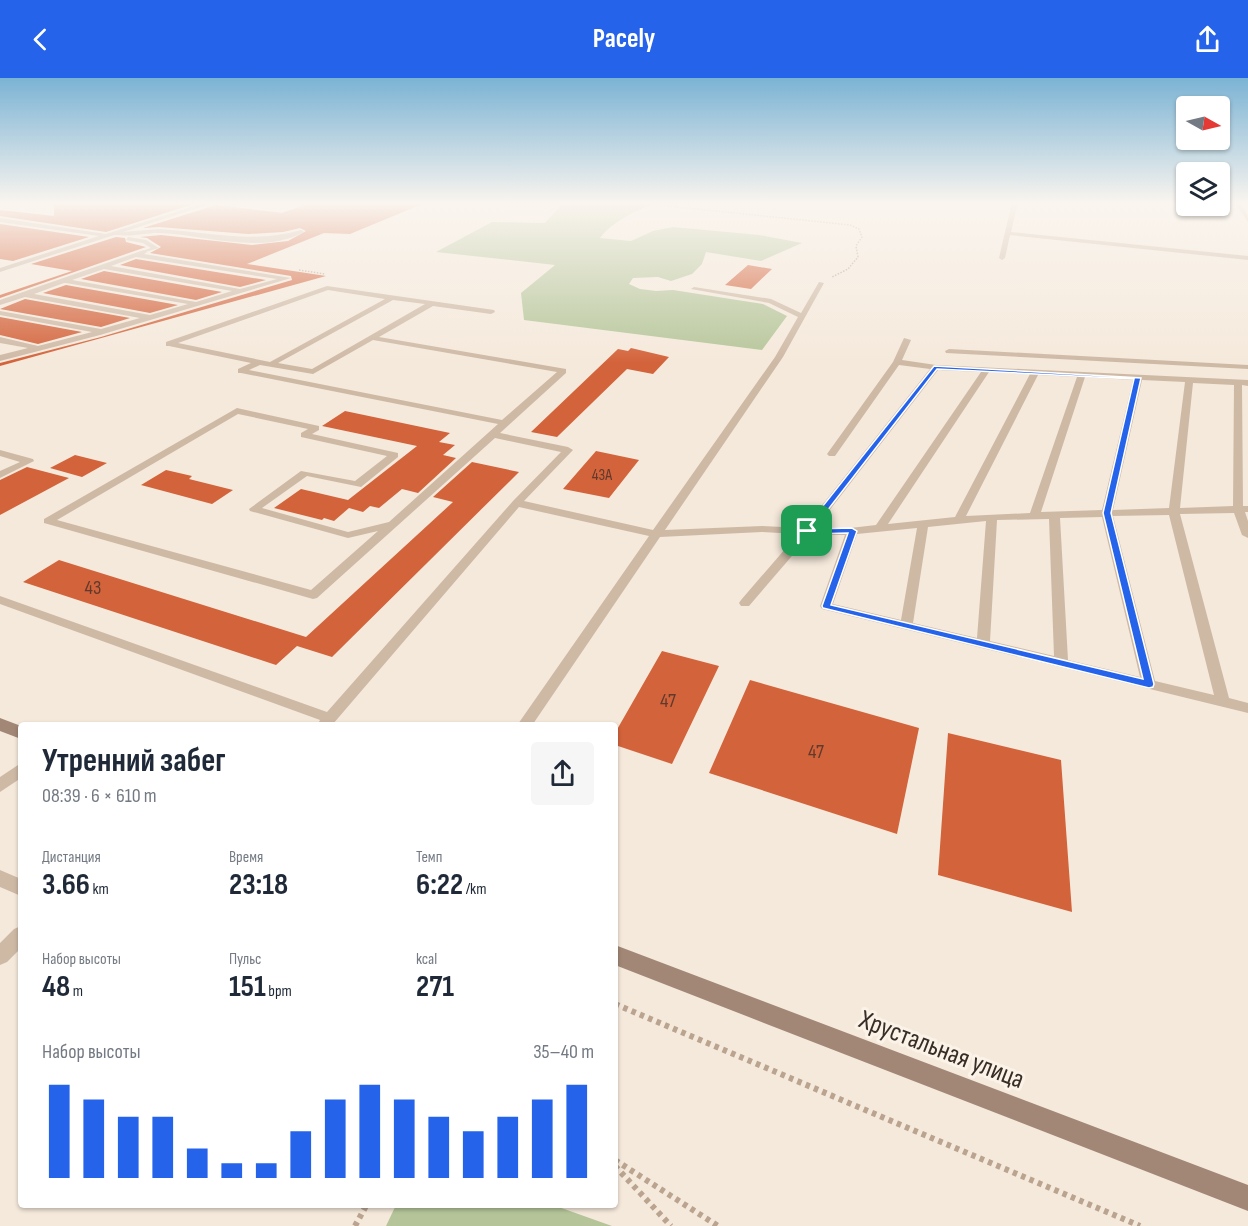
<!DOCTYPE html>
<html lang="ru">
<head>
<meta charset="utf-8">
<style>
	:root { --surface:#fff; --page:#f6f6f7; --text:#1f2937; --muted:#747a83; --accent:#2563eb }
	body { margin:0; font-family:"Sofia Sans Condensed",sans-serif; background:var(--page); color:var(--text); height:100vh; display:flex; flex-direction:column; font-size:22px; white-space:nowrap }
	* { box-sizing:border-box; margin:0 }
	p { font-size:20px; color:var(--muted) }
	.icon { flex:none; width:33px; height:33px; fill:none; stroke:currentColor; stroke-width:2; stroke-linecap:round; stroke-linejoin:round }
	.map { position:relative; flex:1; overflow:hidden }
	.sheet { position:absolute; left:18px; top:644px; width:600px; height:486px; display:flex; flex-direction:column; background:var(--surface); border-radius:6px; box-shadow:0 2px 4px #0004 }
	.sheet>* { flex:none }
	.needle { width:39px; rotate:98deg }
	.fabs { position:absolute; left:1176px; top:18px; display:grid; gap:12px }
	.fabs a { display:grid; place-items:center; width:54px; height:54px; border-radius:6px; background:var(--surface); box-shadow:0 2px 4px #0004; font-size:30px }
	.pin { position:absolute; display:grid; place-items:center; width:51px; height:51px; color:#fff; margin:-26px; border-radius:12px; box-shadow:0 3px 9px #0006 }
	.round { display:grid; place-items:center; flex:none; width:63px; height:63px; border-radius:6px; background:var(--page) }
	.headline { display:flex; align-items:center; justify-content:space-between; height:102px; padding:0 24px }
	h1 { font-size:33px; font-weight:700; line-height:45px }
	.stats { display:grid; grid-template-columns:repeat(3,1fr); gap:9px; height:102px; padding:6px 24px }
	.stats div { display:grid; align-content:center }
	.stats b { font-size:30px; font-weight:700 }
	.stats small { font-size:16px; font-weight:400 }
	.stats p { font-size:16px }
	.chart { height:168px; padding:12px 24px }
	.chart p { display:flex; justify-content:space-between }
	.chart svg { width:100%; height:108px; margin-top:6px; stroke:var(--accent); stroke-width:6 }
	header { display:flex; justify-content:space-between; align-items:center; height:78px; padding:0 24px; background:var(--accent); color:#fff; font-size:27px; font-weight:700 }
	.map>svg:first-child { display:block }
	.green { fill:#b5c599 }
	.building { fill:#d3633b }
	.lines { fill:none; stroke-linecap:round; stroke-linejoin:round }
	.path-far1 { stroke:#baa38f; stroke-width:1.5; stroke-dasharray:1.5 1.5; stroke-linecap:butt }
	.path { stroke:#baa38f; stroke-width:6; stroke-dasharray:4.5 4.5; stroke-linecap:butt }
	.lane { fill:#ceb9a5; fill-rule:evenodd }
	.street { fill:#ceb9a5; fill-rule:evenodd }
	.secondary { fill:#a28776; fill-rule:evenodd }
	.route { fill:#2563eb; stroke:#fff; stroke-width:1.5; fill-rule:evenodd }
	.labels { text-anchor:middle; stroke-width:6; stroke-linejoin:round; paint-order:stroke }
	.far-number-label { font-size:16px; fill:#603a2c }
	.number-label { font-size:20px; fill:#603a2c }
	.near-street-label { font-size:27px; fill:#392d27; stroke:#fbf3e8 }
</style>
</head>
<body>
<header><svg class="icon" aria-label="back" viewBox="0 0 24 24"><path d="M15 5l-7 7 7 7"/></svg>Pacely<svg class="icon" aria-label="share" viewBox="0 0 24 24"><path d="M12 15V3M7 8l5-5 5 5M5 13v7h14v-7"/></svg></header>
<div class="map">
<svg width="1248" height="1148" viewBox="0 0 1248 1148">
	<rect width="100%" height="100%" fill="#f5e9db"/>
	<path class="green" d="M564 124H656C637 133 612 143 600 160L631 163 653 153 673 149 759 157 802 165 761 183 706 174 702 186 692 196 671 203 658 199 633 200 629 206 640 211 656 213 673 212 763 226 787 238 762 272 524 242 521 215 555 187 436 174 492 144 545 145Z
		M396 1127H553L612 1148H386Z"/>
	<path class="building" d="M54 124H200L106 154 0 138V132L54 138Z
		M313 124H427L350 156 324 155 247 186 326 198 0 288V285L101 259 292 202 291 198 150 175 161 169 147 160 140 159 161 157 252 167 288 163 306 153 300 150 283 154 248 156 159 149 143 150 216 127 282 135Z
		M0 146 89 159 13 183 0 181Z
		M116 159 125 160 126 164 146 169 0 220V217L72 193 31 186Z
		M136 181 266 202 240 209 120 187Z
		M748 187 772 191 751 211 725 207Z
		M104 193 222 214 196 222 81 201Z
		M66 207 178 227 150 235 43 215Z
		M25 221 130 240 101 249 0 231Z
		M0 239 82 254 38 266 0 257Z
		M631 270 669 279 653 296 627 291 557 359 531 354 618 271 628 273Z
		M345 333 450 355 439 364 455 367 443 377 456 380 418 415 402 411 379 430 370 428 363 434 349 430 334 443 324 440 322 442 274 430 301 411 348 422 417 368 322 348Z
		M596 373 639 382 609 420 563 411Z
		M75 377 107 385 82 399 50 390Z
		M472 384 519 394 332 579 297 568 276 587 23 504 59 482 306 559 453 424 433 419Z
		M27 389 69 400 0 437V402Z
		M166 392 192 398 189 401 233 412 212 426 141 407Z
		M662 573 719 588 672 686 615 667V655Z
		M750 602 919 650 897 756 709 695Z
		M948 655 1061 682 1072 834 938 797Z"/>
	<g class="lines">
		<path class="path-far1" d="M668 128 850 147 859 151 862 159 856 168 858 179 848 191 832 199
			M225 130 244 124
			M299 192 325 196"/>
		<path class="path" d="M615 926 1140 1148
			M615 1082 718 1148
			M615 1088 671 1148
			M355 1148 367 1126"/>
		<path class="lane" d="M1012 124H1018L1011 154 1248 178V182L1010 157 1005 180 1002 182 999 180Z
			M1234 124H1240L1248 138V144Z
			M159 151C208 154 253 166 301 152L304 154C262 177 205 157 161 155 146 154 124 161 110 155Z
			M128 159 146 162 159 170 145 174V172L151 170 143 165 126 162Z
			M819 204 824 205 783 279 665 452 762 448 804 450 930 291 899 287 835 378H829L827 376 893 284 904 260 911 262 902 282 936 287 1248 302V308L1242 307 1243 428H1248V434H1245L1248 443V460L1242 457 1234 435 1180 436 1229 620 1248 625V635L822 531 820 528 845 457H810L749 528H741L739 525 741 522 798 456 762 454 660 459 533 646H518L649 458 519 429 333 646H318L320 642 0 526V518L327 634 513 423 561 374 495 360 317 520 313 521 44 445V441L237 330 319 348V352L312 356 398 375V379L361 409 307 398 262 430 348 454 389 444 498 346 241 295H238V291L251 285 169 268H166V264L327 208 494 232 495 234 491 236 433 228 379 259 566 291V295L500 355 568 369 573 372 524 423 653 452 775 279 798 239 769 225 691 211 694 209 771 221 801 235ZM328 212 385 221 270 284 178 265ZM393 222 425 226 312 291 278 285ZM373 262 557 294 502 342 249 292 260 287 313 296ZM938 292 981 294 876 447 833 452 815 451ZM989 294 1030 296 955 439 888 446ZM1038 297 1077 299 1030 435 966 438ZM1085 299 1133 302 1102 432 1041 434ZM1142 302 1185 304 1169 430 1113 432ZM1193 305 1234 307 1233 428 1180 430ZM238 336 308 351 301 355V359L387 378 355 403 301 393 249 431 250 433 348 460 378 453 311 512 57 442ZM1169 437 1214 617 1155 603 1113 438ZM1102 439 1140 599 1068 582 1060 440ZM1049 441 1054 578 990 563 997 442ZM986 443 977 560 913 545 928 449ZM917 450 901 542 833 526 857 456Z
			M949 271 1248 287V291L946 275 945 273Z
			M0 372 33 381 34 383 0 400V393L20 384 0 378Z
			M21 685V700L0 714V699Z
			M0 792 21 801V818L0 809Z
			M21 848V870L7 884 0 887V865L14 851Z"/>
		<path class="street" d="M207 124H216L0 194V190L99 158 0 144V140L106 156Z
			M144 172 147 174 144 176 291 200 100 257 0 283V277L28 270 0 265V259L38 268 92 254 0 237V233L101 251 140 240 25 219 0 227V222ZM136 179 277 201 240 211 111 188ZM104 191 232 213 196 224 72 202ZM64 205H66L188 226 150 237 34 216Z"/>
		<path class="secondary" d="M0 640 21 648V661L0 653Z
			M615 867 1248 1107V1133L615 887Z"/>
	</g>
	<linearGradient id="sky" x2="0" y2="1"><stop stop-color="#7bb3d4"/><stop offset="0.44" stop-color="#faf5ef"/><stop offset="1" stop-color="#faf5ef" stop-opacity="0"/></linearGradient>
	<rect width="1248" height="285" fill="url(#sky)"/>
	<path class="route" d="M934 288 1141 300 1111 435 1154 606 1153 609 1149 610 823 530 822 528 848 455 807 456 803 453ZM937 291 1134 301 1103 435 1143 601 831 527 857 453 852 450 813 451Z"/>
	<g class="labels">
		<g class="far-number-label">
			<text x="602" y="402">43А</text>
		</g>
		<g class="number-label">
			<text x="93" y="516">43</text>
			<text x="668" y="629">47</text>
			<text x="816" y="680">47</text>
		</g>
		<g class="near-street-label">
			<text transform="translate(942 971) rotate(21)" y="9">Хрустальная улица</text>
		</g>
	</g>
</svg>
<div class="fabs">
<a><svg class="needle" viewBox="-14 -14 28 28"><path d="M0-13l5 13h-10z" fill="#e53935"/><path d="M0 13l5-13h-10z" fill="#747a83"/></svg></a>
<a><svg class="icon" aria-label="layers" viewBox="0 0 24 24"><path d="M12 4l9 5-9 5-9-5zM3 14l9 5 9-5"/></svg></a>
</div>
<div class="pin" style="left:807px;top:453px;background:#1e9e55"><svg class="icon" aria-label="arrive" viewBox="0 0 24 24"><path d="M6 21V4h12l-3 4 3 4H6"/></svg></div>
<section class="sheet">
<div class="headline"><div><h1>Утренний забег</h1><p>08:39 · 6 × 610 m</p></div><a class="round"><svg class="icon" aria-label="share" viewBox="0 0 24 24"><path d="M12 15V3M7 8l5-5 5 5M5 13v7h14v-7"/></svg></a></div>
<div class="stats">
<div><p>Дистанция</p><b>3.66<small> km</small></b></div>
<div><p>Время</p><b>23:18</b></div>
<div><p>Темп</p><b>6:22<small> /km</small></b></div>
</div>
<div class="stats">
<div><p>Набор высоты</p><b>48<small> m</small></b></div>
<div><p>Пульс</p><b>151<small> bpm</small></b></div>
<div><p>kcal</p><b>271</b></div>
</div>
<div class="chart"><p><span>Набор высоты</span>35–40 m</p>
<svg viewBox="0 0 160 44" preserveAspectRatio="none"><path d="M5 44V6M15 44V12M25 44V19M35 44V19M45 44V32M55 44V38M65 44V38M75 44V25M85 44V12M95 44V6M105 44V12M115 44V19M125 44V25M135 44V19M145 44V12M155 44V6"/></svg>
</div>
</section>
</div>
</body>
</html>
